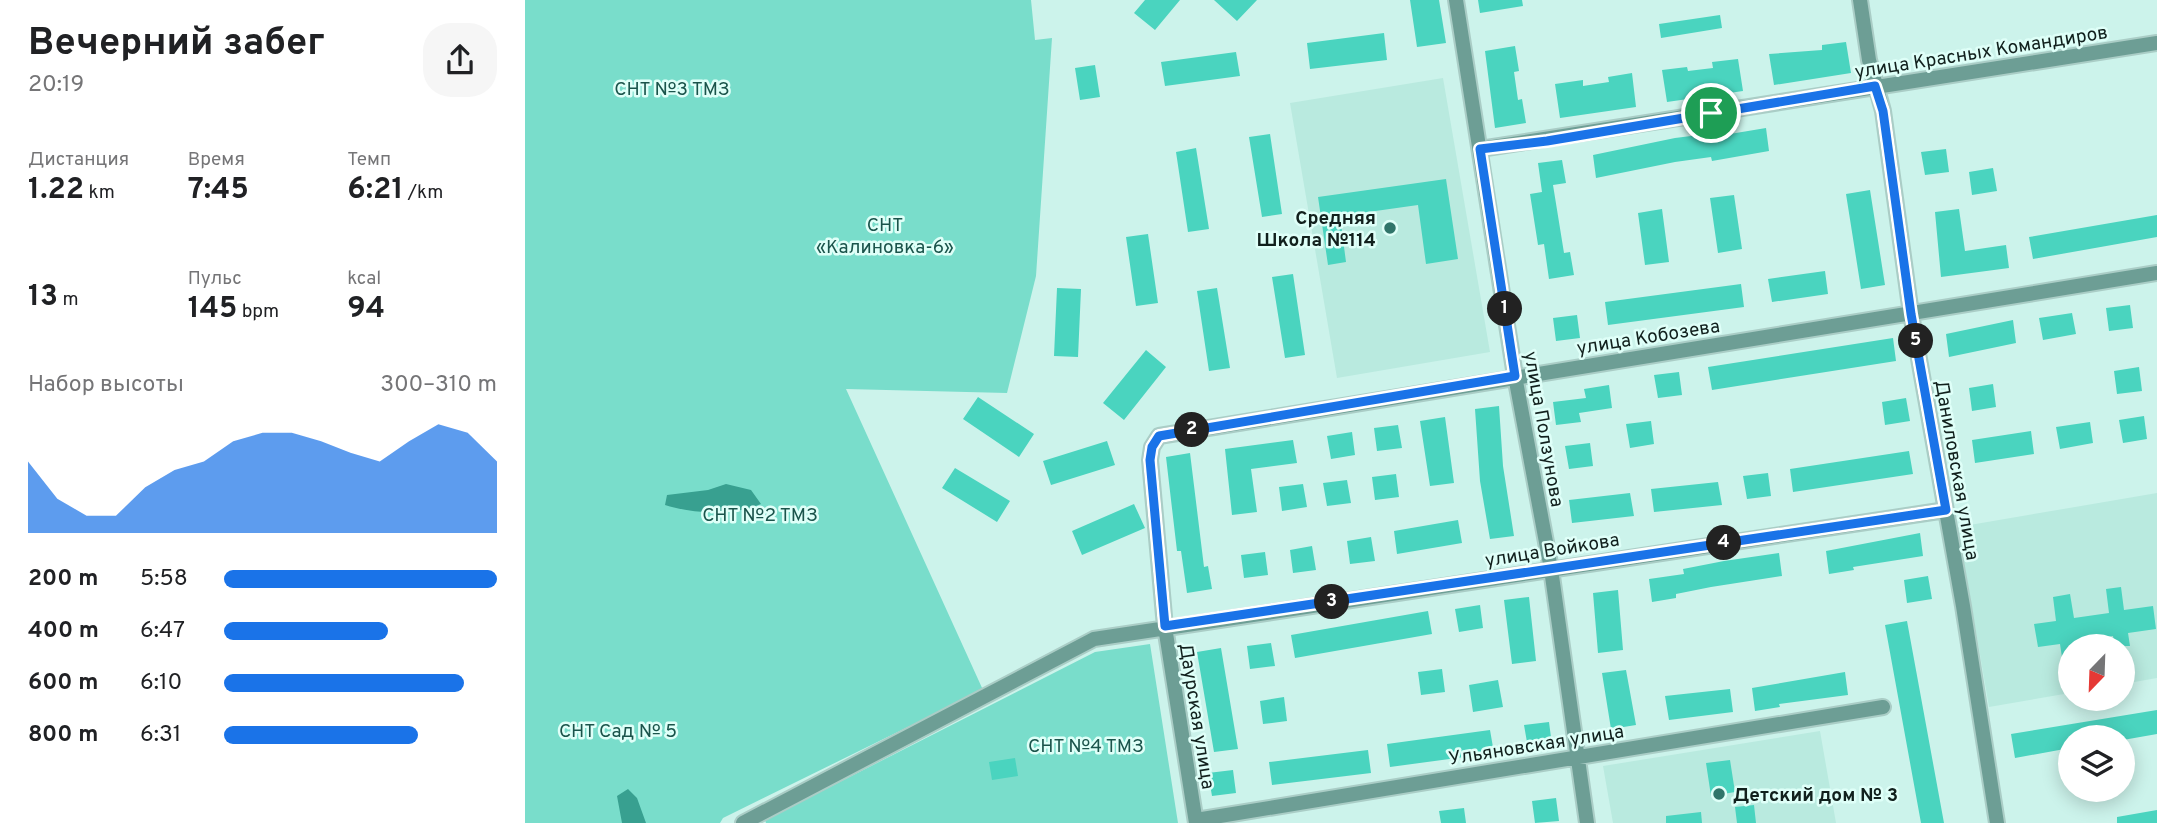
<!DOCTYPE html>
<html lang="ru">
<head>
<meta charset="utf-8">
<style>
	:root { --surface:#fff; --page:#f6f6f6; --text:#202124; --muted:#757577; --accent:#1a73e8 }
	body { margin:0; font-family:Overpass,sans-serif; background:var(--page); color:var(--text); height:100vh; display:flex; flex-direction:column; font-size:26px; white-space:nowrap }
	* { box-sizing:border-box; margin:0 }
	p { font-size:23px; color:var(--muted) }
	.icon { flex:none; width:38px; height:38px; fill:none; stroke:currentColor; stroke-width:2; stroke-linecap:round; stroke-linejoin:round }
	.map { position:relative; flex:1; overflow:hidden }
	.drawer { display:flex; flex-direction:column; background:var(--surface); width:525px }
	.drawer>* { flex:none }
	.needle { width:46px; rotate:203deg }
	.tools { position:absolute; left:1533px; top:634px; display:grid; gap:14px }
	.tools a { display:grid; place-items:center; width:77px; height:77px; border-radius:50%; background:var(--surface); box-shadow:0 4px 18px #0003; font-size:35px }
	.pin { position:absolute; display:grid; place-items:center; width:60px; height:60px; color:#fff; margin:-30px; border:4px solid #fff; border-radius:50%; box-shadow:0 2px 7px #0007 }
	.km { position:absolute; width:35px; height:35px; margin:-18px; border-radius:50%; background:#222; color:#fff; font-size:19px; line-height:35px; text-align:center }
	.round { display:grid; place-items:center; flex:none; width:74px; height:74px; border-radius:28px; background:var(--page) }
	.head { display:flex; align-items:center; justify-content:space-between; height:119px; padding:0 28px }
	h1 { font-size:38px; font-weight:700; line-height:52px }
	.stats { display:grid; grid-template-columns:repeat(3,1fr); gap:10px; height:119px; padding:7px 28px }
	.stats div { display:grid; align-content:center }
	.stats b { font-size:30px; font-weight:700 }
	.stats small { font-size:19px; font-weight:400 }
	.stats p { font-size:19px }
	.chart { height:196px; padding:14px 28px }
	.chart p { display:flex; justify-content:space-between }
	.chart svg { width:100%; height:126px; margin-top:7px; fill:var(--accent); opacity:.7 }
	ul { padding:0 28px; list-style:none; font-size:23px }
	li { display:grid; grid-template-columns:112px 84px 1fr; align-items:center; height:52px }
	li i { height:18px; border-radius:9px; background:var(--accent) }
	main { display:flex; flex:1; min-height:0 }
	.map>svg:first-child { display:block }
	.built { fill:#b9eadf }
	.green { fill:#79ddcb }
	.water { fill:#38a090 }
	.building { fill:#4ad4bf }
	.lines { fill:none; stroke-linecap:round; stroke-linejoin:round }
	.minor-casing { stroke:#aacdc6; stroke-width:18 }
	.minor { stroke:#6d9e95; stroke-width:14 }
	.route-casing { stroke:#fff; stroke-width:14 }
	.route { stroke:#1a73e8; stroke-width:9 }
	.poi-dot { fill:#30756a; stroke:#dffff8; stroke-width:2.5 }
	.labels { text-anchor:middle; stroke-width:5; stroke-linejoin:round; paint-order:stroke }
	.street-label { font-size:19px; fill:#11201d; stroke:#dffff8 }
	.park-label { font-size:19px; fill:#1a544b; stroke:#dffff8 }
	.poi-label { font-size:19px; font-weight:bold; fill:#11201d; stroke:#dffff8; text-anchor:end }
</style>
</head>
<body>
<main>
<section class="drawer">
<div class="head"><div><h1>Вечерний забег</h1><p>20:19</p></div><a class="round"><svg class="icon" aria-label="share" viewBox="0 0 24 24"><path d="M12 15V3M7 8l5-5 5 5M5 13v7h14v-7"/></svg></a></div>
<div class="stats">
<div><p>Дистанция</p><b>1.22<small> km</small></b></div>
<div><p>Время</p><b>7:45</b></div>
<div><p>Темп</p><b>6:21<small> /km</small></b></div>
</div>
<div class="stats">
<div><b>13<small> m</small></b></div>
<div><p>Пульс</p><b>145<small> bpm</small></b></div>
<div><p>kcal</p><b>94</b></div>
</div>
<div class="chart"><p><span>Набор высоты</span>300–310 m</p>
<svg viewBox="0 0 160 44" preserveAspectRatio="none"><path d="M0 44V19L10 32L20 38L30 38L40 28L50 22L60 19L70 12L80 9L90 9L100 12L110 16L120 19L130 12L140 6L150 9L160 19V44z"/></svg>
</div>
<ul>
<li><b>200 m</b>5:58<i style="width:100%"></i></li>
<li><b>400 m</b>6:47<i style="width:60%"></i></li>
<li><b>600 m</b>6:10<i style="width:88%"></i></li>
<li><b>800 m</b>6:31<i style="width:71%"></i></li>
</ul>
</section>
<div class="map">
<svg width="1632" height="823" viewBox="0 0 1632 823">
	<rect width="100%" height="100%" fill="#ccf3eb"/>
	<path class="built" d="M918 78 965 352 812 378 765 103Z
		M1632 493V678L1598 684V646H1545V693L1464 707 1433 527Z
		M1295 731 1311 823H1088L1078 766Z"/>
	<path class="green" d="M0 0H506L510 40 527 38 511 276 482 393 321 389 458 690 198 818 195 823H0Z
		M625 644 653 823H241L240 820 570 652Z"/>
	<path class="water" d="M201 484 226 490 236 504C208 516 168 514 140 505L142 495 183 490Z
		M103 789 112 798 121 823H97L92 796Z"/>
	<path class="building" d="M620 0H655L630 30 609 13Z
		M689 0H732L712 21Z
		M885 0H914L921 43 892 47Z
		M953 0H997L998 6 955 13Z
		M1195 15 1197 28 1136 38 1134 24Z
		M859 33 862 60 785 69 782 43Z
		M1321 42 1326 73 1249 85 1244 54 1297 50V45Z
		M990 46 994 71 989 72 993 100 997 99 1001 123 970 128 960 51Z
		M711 52 715 76 640 86 636 62Z
		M1213 59 1218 91 1142 102 1137 70 1162 67 1163 71 1188 68 1187 62Z
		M570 65 575 97 555 100 550 68Z
		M1107 73 1111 107 1035 118 1030 84 1058 80V86L1084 82 1083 77Z
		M1241 128 1244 151 1187 161 1186 157 1150 162 1071 178 1068 155 1150 138 1174 135 1175 139Z
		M745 134 757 214 737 217 724 137Z
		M671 148 684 229 663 232 651 152Z
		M1421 149 1424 172 1400 175 1396 152Z
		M1037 160 1041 183 1028 185 1039 253 1045 252 1049 275 1024 279 1019 244 1013 245 1005 194 1017 192 1013 163Z
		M1468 168 1472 191 1447 195 1444 172Z
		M921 179 933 259 901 264 893 205 815 216 821 262 803 265 793 197Z
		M1345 190 1360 285 1336 289 1321 194Z
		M1209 195 1217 249 1193 253 1185 198Z
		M1137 209 1144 262 1120 265 1113 213Z
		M1434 209 1440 251 1481 245 1484 268 1416 277 1410 212Z
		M1632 215V237L1508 259 1504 237Z
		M623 234 633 303 611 306 601 237Z
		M1300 271 1303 294 1247 302 1243 279Z
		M768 274 780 355 760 358 747 277Z
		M1216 284 1219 307 1083 325 1080 302Z
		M532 288 556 289 553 357 529 356Z
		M692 288 705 368 684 371 672 291Z
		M1605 305 1608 328 1584 331 1581 308Z
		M1547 313 1551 334 1518 340 1514 318Z
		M1052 315 1055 338 1031 341 1028 318Z
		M1488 320 1491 343 1424 357 1421 334Z
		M1368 338 1371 361 1187 390 1183 367Z
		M621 350 641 367 599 420 578 403Z
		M1614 367 1617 391 1592 394 1589 371Z
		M1154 372 1157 395 1133 398 1129 375Z
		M1468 384 1471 407 1447 411 1444 388Z
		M1084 385 1087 408 1054 413 1056 422 1031 425 1028 402 1061 398 1059 389Z
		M453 397 509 434 494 457 438 419Z
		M1381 398 1385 421 1360 425 1357 402Z
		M974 406 978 466 989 536 965 539 955 481 950 409Z
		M1619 416 1622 439 1598 443 1594 420Z
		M920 417 929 483 905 486 895 421Z
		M1126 421 1129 444 1105 448 1101 424Z
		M1565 422 1568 443 1535 449 1531 427Z
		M873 425 877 448 852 451 849 428Z
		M1506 431 1509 454 1450 463 1447 440Z
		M827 432 830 455 806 459 802 436Z
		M768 440 772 463 726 469 732 512 707 515 700 449Z
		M582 441 590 465 526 485 518 461Z
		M1065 443 1068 466 1044 469 1040 446Z
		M1384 451 1388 474 1268 492 1265 469Z
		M665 453 679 567 683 566 687 589 662 593 656 551H652L641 457Z
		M430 468 485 501 472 522 417 488Z
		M1243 473 1246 496 1222 499 1218 476Z
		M871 474 874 497 850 500 847 477Z
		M822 480 826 503 802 506 798 483Z
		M1193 482 1197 505 1129 512 1126 489Z
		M778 484 782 507 757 511 754 487Z
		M1105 493 1109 516 1047 523 1044 500Z
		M609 504 620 528 557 555 547 531Z
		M933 520 937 543 872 554 869 531Z
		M1395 533 1398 556 1328 567 1329 570 1304 574 1301 551Z
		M846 537 850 561 825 564 822 541Z
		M787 546 791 570 768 573 765 550Z
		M740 552 743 575 719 578 716 555Z
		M1254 553 1257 576 1186 587 1151 594V598L1127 602 1124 579 1159 574 1158 569 1199 561Z
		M1403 576 1407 599 1382 603 1379 580Z
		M1596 587 1599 610 1628 606 1631 629 1603 633 1605 646H1590L1588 636 1552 641 1553 646H1545V670L1539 671 1535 644 1513 647 1509 624 1531 621 1528 597 1545 594 1549 618 1584 613 1581 589Z
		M1093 590 1098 650 1073 653 1068 593Z
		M1004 597 1011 661 987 664 979 600Z
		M955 605 958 628 934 632 930 609Z
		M903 611 907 634 770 658 766 635Z
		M1382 621 1419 823H1396L1360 625Z
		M746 643 750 666 725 669 722 646Z
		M696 648 713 749 689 752 672 652Z
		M917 669 920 692 896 695 893 672Z
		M1101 670 1111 725 1086 729 1077 673Z
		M1320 672 1323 695 1254 704 1255 707 1230 711 1227 688Z
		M973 680 978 707 948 712 944 685Z
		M1205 689 1208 712 1144 720 1140 696Z
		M759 697 762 721 738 724 735 701Z
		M1632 710V734L1598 740V737H1545V748L1490 758 1486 734Z
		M1024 722 1027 745 1003 748 999 725Z
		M965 730 969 753 865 767 862 744Z
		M843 750 846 773 747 785 744 762Z
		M490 758 493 776 467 780 464 762Z
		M1205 760 1210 792 1186 796 1181 763Z
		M708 770 711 793 687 796 683 773Z
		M1031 798 1034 821 1010 823 1007 801Z
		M1229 805 1231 823H1212L1210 807Z
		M939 808 941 823H916L914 811Z
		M1632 810V823H1592V817Z
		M1176 812 1177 823H1141V816Z"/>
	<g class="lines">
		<g class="minor-casing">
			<path id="minor" d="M931 0 990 376 1026 569 1062 823
				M1335 0 1344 60 1358 111 1386 314 1438 606 1472 823
				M955 149 1632 43
				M671 820 1358 707
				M218 823 569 639 1421 510
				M671 823 640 627 625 460 627 447 634 436 1632 273"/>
		</g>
		<use href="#minor" class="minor"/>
	</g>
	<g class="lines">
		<g class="route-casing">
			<path id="route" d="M1350 86 1358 111 1386 314 1421 510 640 626 625 460 627 447 634 436 990 376 955 149 1022 141Z"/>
		</g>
		<use href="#route" class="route"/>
	</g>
	<g class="poi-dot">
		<circle cx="865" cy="228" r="7"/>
		<circle cx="1194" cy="794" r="7"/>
	</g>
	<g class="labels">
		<g class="street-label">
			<text transform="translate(1456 51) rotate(-9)" y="7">улица Красных Командиров</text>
			<text transform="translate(1123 336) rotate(-9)" y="7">улица Кобозева</text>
			<text transform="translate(1020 429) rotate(80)" y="7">улица Ползунова</text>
			<text transform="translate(1433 470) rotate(80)" y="7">Даниловская улица</text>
			<text transform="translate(1027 549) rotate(-9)" y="7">улица Войкова</text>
			<text transform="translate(673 716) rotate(81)" y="7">Даурская улица</text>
			<text transform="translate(1011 744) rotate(-9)" y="7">Ульяновская улица</text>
		</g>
		<g class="park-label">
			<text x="147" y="95">СНТ №3 ТМЗ</text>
			<text x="360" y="231">СНТ<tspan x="360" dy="22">«Калиновка-6»</tspan></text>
			<text x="235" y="521">СНТ №2 ТМЗ</text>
			<text x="93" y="737">СНТ Сад № 5</text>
			<text x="561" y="752">СНТ №4 ТМЗ</text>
		</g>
		<g class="poi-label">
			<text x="851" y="224">Средняя<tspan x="851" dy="22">Школа №114</tspan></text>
			<text x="1208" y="801" text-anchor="start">Детский дом № 3</text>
		</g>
	</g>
</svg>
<div class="tools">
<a><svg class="needle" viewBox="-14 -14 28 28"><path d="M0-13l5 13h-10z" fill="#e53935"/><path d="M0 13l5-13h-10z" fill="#757577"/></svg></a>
<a><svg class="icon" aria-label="layers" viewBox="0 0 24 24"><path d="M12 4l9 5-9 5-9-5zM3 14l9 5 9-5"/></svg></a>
</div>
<div class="pin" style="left:1186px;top:113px;background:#1e9e55"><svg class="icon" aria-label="arrive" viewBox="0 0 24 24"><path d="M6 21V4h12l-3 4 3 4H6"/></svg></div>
<b class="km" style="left:980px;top:309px">1</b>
<b class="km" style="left:667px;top:430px">2</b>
<b class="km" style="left:807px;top:602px">3</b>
<b class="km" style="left:1199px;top:543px">4</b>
<b class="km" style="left:1391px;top:341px">5</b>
</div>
</main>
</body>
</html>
